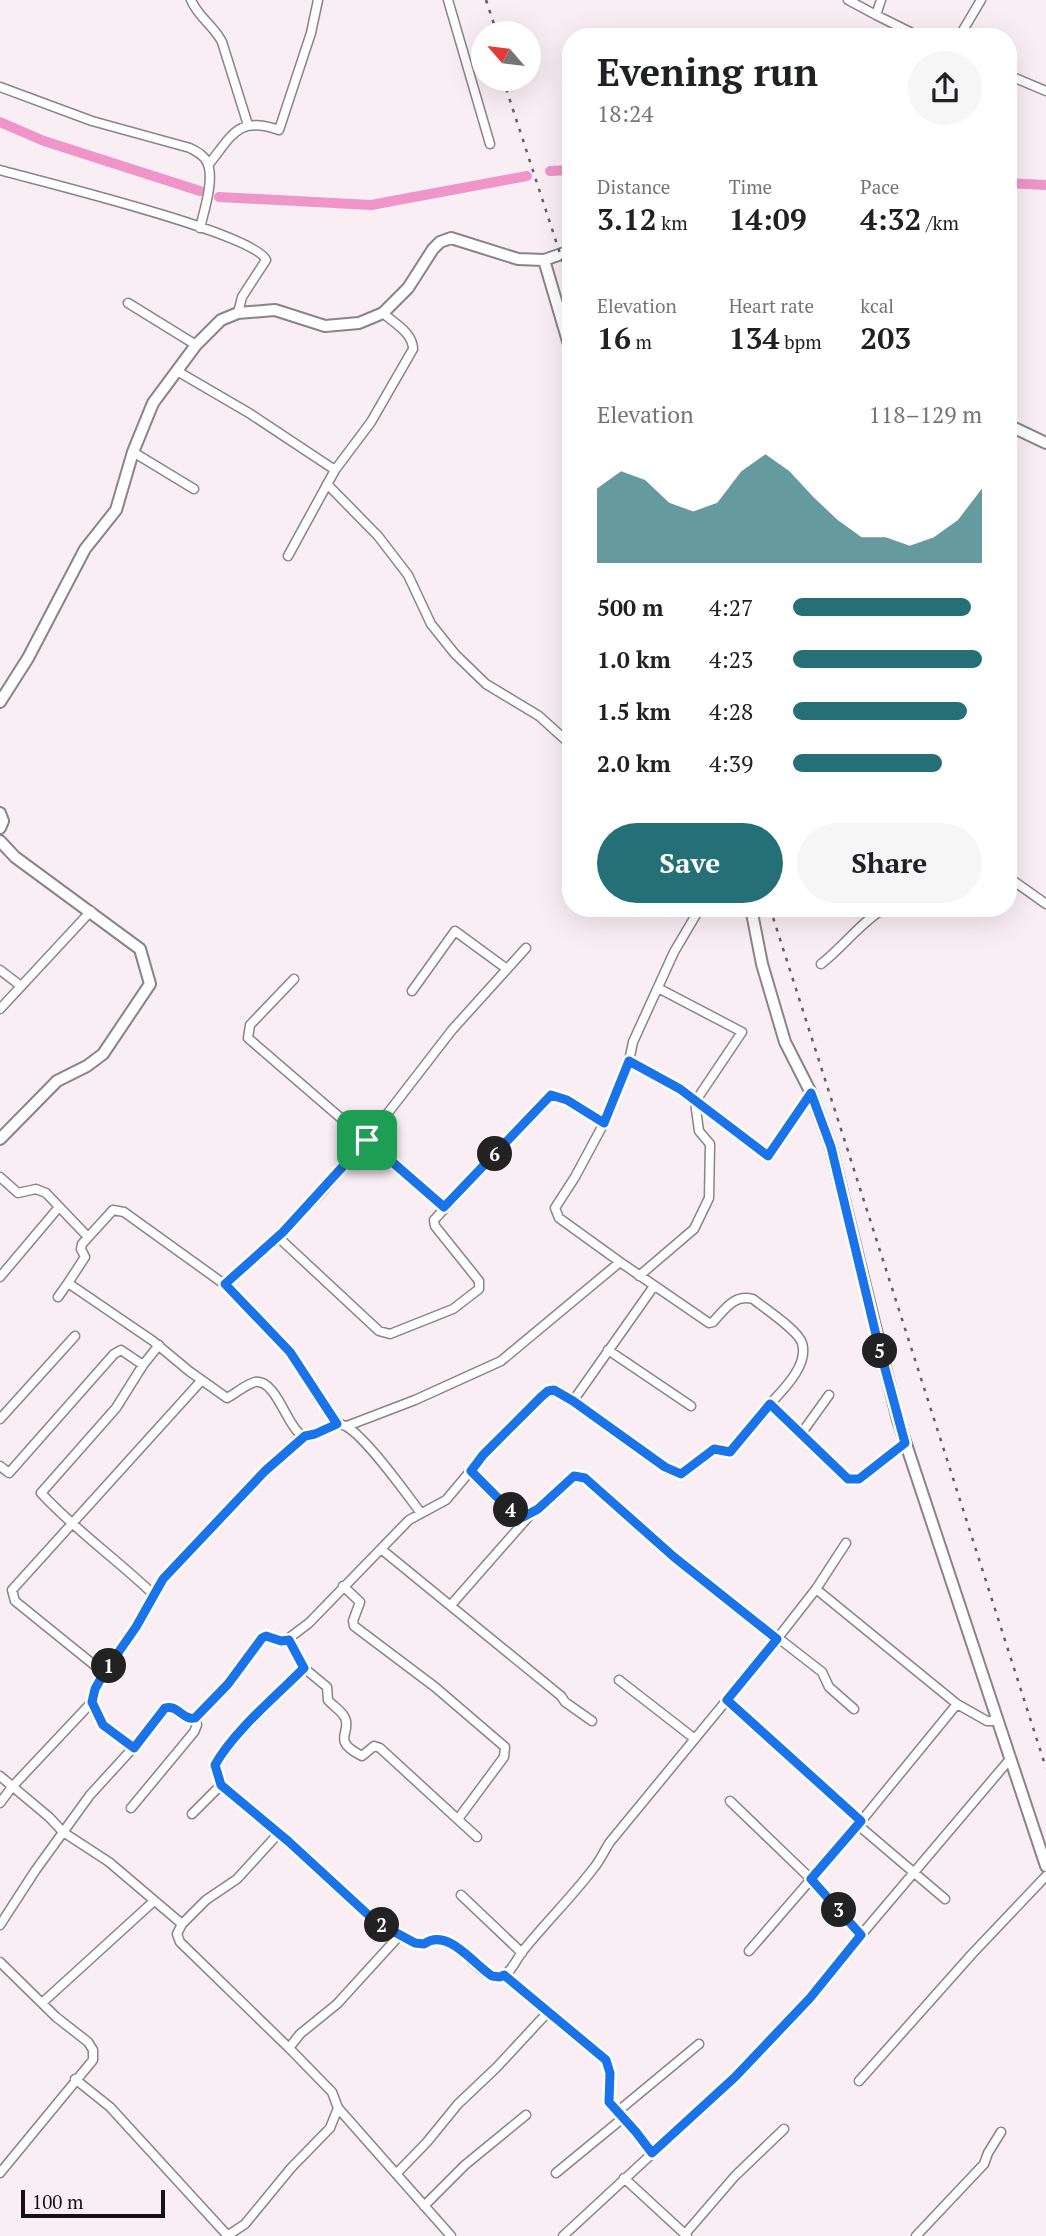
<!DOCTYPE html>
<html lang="en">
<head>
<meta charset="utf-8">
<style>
	:root { --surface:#fff; --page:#f6f6f6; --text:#202124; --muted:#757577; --accent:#257076 }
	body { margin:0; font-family:"PT Serif",serif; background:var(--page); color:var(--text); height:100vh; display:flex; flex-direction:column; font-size:26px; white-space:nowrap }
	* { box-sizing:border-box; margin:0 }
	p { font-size:23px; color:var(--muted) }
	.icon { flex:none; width:38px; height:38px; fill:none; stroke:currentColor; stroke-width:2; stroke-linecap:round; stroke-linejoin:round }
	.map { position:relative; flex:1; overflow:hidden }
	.sheet { position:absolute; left:562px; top:28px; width:455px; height:889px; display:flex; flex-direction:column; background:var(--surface); border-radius:28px; box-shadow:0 7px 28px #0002 }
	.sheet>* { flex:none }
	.needle { width:46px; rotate:298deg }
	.fabs { position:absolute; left:471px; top:21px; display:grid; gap:14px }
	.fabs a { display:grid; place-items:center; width:70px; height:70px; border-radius:50%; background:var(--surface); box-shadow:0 7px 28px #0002; font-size:35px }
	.scale { position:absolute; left:21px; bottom:18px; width:144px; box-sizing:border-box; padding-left:7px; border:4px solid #151213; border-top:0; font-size:19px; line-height:24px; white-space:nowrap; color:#151213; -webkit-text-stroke:5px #f9eef4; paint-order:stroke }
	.pin { position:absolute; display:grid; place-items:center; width:60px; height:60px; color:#fff; margin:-30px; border-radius:14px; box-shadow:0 4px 10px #0006 }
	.km { position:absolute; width:35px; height:35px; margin:-18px; border-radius:50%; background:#222; color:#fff; font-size:19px; line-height:35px; text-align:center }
	.round { display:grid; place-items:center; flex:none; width:74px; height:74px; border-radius:37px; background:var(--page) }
	.summary { display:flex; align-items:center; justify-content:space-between; height:119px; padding:0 35px }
	h1 { font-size:38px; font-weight:600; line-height:52px }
	.stats { display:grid; grid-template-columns:repeat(3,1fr); gap:10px; height:119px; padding:7px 35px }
	.stats div { display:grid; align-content:center }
	.stats b { font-size:30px; font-weight:600 }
	.stats small { font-size:19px; font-weight:400 }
	.stats p { font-size:19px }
	.chart { height:196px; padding:14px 35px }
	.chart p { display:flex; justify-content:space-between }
	.chart svg { width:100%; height:126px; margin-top:7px; fill:var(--accent); opacity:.7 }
	.action { display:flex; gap:14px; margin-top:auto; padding:14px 35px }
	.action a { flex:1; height:80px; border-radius:42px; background:var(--accent); color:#fff; font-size:28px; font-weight:600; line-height:80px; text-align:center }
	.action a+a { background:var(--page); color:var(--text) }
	ul { padding:0 35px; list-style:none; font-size:23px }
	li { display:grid; grid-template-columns:112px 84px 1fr; align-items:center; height:52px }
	li i { height:18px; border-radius:9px; background:var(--accent) }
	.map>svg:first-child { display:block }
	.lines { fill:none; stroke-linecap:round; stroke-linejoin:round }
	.canal { stroke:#ef95c9; stroke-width:10 }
	.minor-casing { stroke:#8c8287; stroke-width:11 }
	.tertiary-casing { stroke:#8c8287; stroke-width:14 }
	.minor { stroke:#fff; stroke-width:8 }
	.tertiary { stroke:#fff; stroke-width:10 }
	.rail { stroke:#655f62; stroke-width:2.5; stroke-dasharray:3.5 7; stroke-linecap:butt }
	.route-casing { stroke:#fff; stroke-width:14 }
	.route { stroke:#1a73e8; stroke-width:9 }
</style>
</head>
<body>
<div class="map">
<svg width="1046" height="2236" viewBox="0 0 1046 2236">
	<rect width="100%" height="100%" fill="#f9eef4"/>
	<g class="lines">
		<path class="canal" d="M0 122 44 141 200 191
			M550 171 570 170
			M1008 183 1046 185
			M219 197 371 205 527 176"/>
		<g class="minor-casing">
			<path id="minor" d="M191 0C198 17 214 26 222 42L248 125
				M448 0 490 144
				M848 0 876 15
				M881 0 876 15 920 37
				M959 37 981 0
				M1008 75 1046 91
				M0 87 92 121 190 148C197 152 204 155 207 162 215 178 204 211 200 228
				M209 164C233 134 238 116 279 130L311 33 318 0
				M0 170C39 181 255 233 266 260L242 297 238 313
				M128 303 196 345
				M177 371 249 413 335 470 288 556
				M133 452 194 489
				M335 470 371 422 413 349C413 333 394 323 383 313
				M327 484 378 536 408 575 431 624 455 654 486 684 539 716 570 744
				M1008 877 1046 904
				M821 964C843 947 862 921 885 908
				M0 970 21 986
				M294 979 250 1025 248 1038 444 1207
				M412 991 455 931 507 969
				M0 1009 91 911
				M629 1061 633 1042 674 952 700 908
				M0 1177 18 1193 36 1189 46 1193 88 1237
				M278 1237 379 1331 390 1334 453 1309 479 1289V1281L435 1226 434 1220 544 1101 551 1095 559 1096 604 1123
				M620 1262 559 1218 555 1208 575 1177 604 1123 629 1061 680 1089 768 1155 811 1093
				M639 1276 694 1229 709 1198 710 1144 699 1131 695 1102 742 1032 658 988
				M0 1277 59 1207
				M68 1283 85 1257 81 1249 82 1244 113 1210 124 1212 231 1289 290 1352 337 1424
				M225 1284 261 1253 323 1191 367 1140 452 1030 526 948
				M58 1297 68 1283 153 1341 189 1371 227 1398C235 1394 246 1384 255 1382 275 1379 286 1422 299 1433 313 1445 329 1420 343 1425 362 1431 407 1495 421 1513
				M608 1350 691 1406
				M573 1401 654 1286
				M0 1419 75 1336
				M347 1426 415 1400 501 1361 620 1262 709 1323 713 1322C725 1309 734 1294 753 1299 764 1308 798 1330 802 1343 809 1365 783 1390 770 1404
				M801 1434 829 1395
				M0 1466 9 1473 114 1354 121 1350 143 1365
				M471 1471 513 1512 523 1517 538 1509 574 1476 585 1478 674 1557 822 1672 829 1687 854 1709
				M381 1549 561 1696 565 1702 592 1721
				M343 1586 360 1602 353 1621 354 1626 435 1687 505 1747 504 1757 458 1819
				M816 1589 957 1704 987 1721H997
				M154 1595C118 1560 76 1531 41 1493L116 1408 143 1365 159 1345
				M451 1605 530 1515
				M289 1640 304 1668 327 1687 328 1700C333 1706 342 1711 345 1718 352 1733 330 1740 362 1756L374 1746 380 1748 477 1837
				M104 1673 15 1601 12 1590 201 1381
				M619 1680 695 1739
				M727 1700 861 1821
				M133 1748 103 1725 92 1702 95 1689 104 1673 136 1627 163 1579 265 1471 305 1436
				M0 1776 49 1817 63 1832 109 1862 182 1924 206 1900 237 1879 278 1834C317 1863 376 1939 424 1944 457 1921 476 1985 502 1976 511 1973 516 1960 522 1952 545 1923 571 1898 593 1869 600 1861 604 1851 610 1842L777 1639 816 1589 846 1543
				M730 1801 811 1879 861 1935
				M0 1803 12 1787 92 1702
				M131 1808 194 1732 197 1725 195 1718
				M192 1814 221 1785
				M858 1825 945 1899
				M278 1834 221 1785 215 1765 238 1735 304 1668
				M461 1895 522 1953
				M182 1924 177 1934 180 1942 289 2048
				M0 1925 35 1871 90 1795 133 1748 165 1708H174L191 1719 195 1718 228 1684 262 1638 270 1636 285 1641 309 1623 409 1520 446 1500 483 1456 548 1391 560 1392 665 1467 681 1474 714 1449 730 1452 770 1404 848 1479H859L905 1443
				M749 1951 858 1825 957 1704
				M0 1962 56 2017 88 2042 93 2050V2060L0 2173
				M504 1975 606 2060 610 2072 609 2102 636 2132 652 2153
				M42 2003 154 1901
				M75 2079 110 2107 228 2236
				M859 2081 972 1954 1046 1876
				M338 2108 451 2236
				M617 2112 699 2044
				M556 2173 623 2118
				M396 2174 427 2142 458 2104 497 2067 548 2012
				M624 2178 687 2236
				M424 2206 465 2165 526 2115
				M685 2234 735 2176 784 2129
				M227 2236 245 2224 291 2168 330 2128 338 2108 332 2092 289 2048 300 2034 337 2004 399 1936
				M563 2236 735 2077 810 1998 861 1935 1010 1759
				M916 2236 984 2164 988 2153 1001 2132"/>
		</g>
		<g class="tertiary-casing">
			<path id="tertiary" d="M544 260 570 348
				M1008 425 1046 443
				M0 702 28 658 85 549 116 510 133 452 153 403 196 345 221 320 238 313 275 310 325 326 359 323 383 313 408 288 433 249 440 242 451 238 518 259 544 260 570 251
				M0 813 3 821 0 828
				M0 841 15 857 140 949 150 984 103 1054 87 1066 57 1081 0 1139
				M751 908 762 964 785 1042 811 1093 831 1147 898 1420 1046 1866"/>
		</g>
		<use href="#minor" class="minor"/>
		<use href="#tertiary" class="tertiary"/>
		<path class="rail" d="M486 0 497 33
			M503 79 570 284
			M770 908 1046 1768"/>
	</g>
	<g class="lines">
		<g class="route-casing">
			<path id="route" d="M629 1061 680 1089 768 1156 811 1093 831 1147 877 1339 905 1443 859 1479H848L770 1404 730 1452 714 1449 681 1474 665 1467 573 1401 554 1390 548 1391 541 1397 483 1455 471 1471 513 1513 523 1517 538 1509 574 1476 585 1478 674 1557 777 1639 727 1700 861 1821 811 1879 861 1935 810 1998 735 2077 652 2153 636 2132 609 2102 610 2073 606 2060 504 1975 500 1977 492 1976C473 1964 448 1927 424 1944L415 1943 376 1922 288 1841 221 1785 215 1765C233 1732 277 1695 304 1668L289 1640 281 1641 266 1636 262 1638 228 1684 195 1718C183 1721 178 1704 165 1708L134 1748 103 1725 92 1702 95 1689 104 1673 136 1627 163 1579 265 1471 305 1436 315 1434 337 1424 290 1352 225 1284 283 1232 367 1140 444 1207 551 1095 567 1100 604 1123Z"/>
		</g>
		<use href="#route" class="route"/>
	</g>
</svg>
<div class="fabs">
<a><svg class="needle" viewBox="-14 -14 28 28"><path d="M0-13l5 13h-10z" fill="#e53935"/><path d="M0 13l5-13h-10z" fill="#757577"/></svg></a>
</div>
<div class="scale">100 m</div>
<div class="pin" style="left:367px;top:1140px;background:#1e9e55"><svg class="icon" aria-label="arrive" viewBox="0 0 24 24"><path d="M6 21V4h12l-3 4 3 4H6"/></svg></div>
<b class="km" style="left:109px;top:1666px">1</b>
<b class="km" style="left:382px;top:1925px">2</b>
<b class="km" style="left:839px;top:1910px">3</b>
<b class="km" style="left:511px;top:1510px">4</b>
<b class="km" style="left:880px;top:1351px">5</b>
<b class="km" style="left:495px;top:1154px">6</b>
<section class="sheet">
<div class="summary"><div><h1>Evening run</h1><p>18:24</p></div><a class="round"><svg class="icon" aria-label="share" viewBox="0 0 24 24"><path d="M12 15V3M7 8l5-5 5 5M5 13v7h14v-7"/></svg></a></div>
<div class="stats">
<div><p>Distance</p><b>3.12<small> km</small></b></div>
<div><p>Time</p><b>14:09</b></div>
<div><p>Pace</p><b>4:32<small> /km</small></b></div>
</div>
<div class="stats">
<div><p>Elevation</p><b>16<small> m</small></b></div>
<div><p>Heart rate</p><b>134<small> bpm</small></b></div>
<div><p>kcal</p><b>203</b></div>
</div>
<div class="chart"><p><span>Elevation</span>118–129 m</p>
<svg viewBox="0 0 160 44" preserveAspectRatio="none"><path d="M0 44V18L10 12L20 15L30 23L40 26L50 23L60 12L70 6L80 12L90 21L100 29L110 35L120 35L130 38L140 35L150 29L160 18V44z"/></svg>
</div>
<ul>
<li><b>500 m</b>4:27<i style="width:94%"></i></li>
<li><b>1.0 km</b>4:23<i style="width:100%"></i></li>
<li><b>1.5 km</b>4:28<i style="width:92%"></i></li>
<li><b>2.0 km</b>4:39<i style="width:79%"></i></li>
</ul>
<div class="action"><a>Save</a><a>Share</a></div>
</section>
</div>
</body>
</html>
